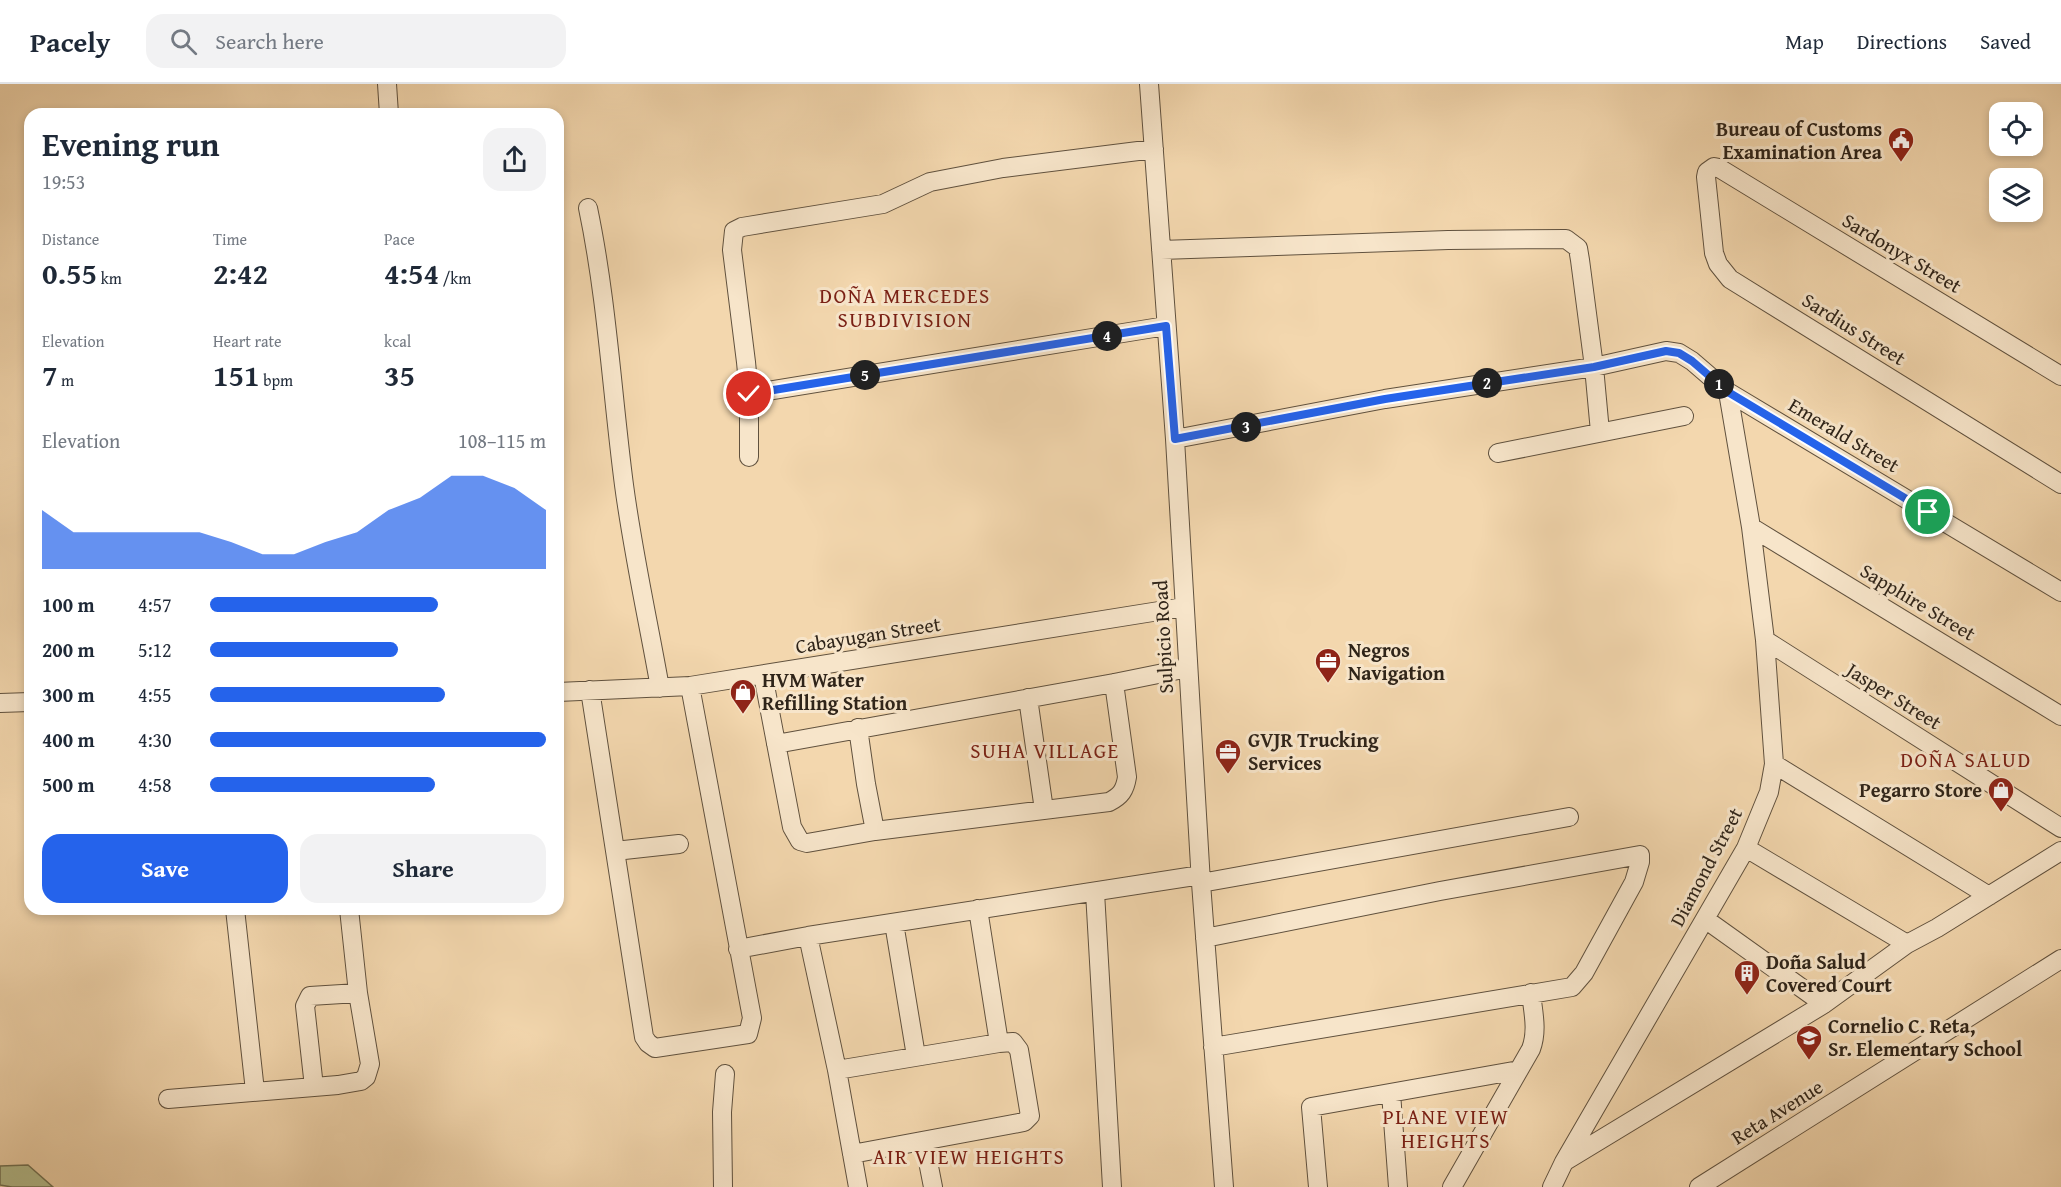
<!DOCTYPE html>
<html lang="en">
<head>
<meta charset="utf-8">
<style>
	:root { --surface:#fff; --page:#f2f2f3; --text:#1f2937; --muted:#747a83; --line:#e0e1e3; --accent:#2563eb }
	body { margin:0; font-family:"Gentium Book Plus",serif; background:var(--page); color:var(--text); height:100vh; display:flex; flex-direction:column; font-size:22px; white-space:nowrap }
	* { box-sizing:border-box; margin:0 }
	p { font-size:20px; color:var(--muted) }
	.icon { flex:none; width:33px; height:33px; fill:none; stroke:currentColor; stroke-width:2; stroke-linecap:round; stroke-linejoin:round }
	.map { position:relative; flex:1; overflow:hidden }
	.drawer { position:absolute; left:24px; top:24px; width:540px; height:807px; display:flex; flex-direction:column; background:var(--surface); border-radius:18px; box-shadow:0 3px 9px #0003 }
	.drawer>* { flex:none }
	.buttons { position:absolute; left:1989px; top:18px; display:grid; gap:12px }
	.buttons a { display:grid; place-items:center; width:54px; height:54px; border-radius:12px; background:var(--surface); box-shadow:0 3px 9px #0003; font-size:30px }
	.pin { position:absolute; display:grid; place-items:center; width:51px; height:51px; color:#fff; margin:-26px; border:3px solid #fff; border-radius:50%; box-shadow:0 2px 6px #0007 }
	.km { position:absolute; width:30px; height:30px; margin:-15px; border-radius:50%; background:#222; color:#fff; font-size:16px; line-height:30px; text-align:center }
	.round { display:grid; place-items:center; flex:none; width:63px; height:63px; border-radius:18px; background:var(--page) }
	.summary { display:flex; align-items:center; justify-content:space-between; height:102px; padding:0 18px }
	h1 { font-size:33px; font-weight:800; line-height:45px }
	.stats { display:grid; grid-template-columns:repeat(3,1fr); gap:9px; height:102px; padding:6px 18px }
	.stats div { display:grid; align-content:center }
	.stats b { font-size:30px; font-weight:800 }
	.stats small { font-size:16px; font-weight:400 }
	.stats p { font-size:16px }
	.chart { height:168px; padding:12px 18px }
	.chart p { display:flex; justify-content:space-between }
	.chart svg { width:100%; height:108px; margin-top:6px; fill:var(--accent); opacity:.7 }
	.button { display:flex; gap:12px; margin-top:auto; padding:12px 18px }
	.button a { flex:1; height:69px; border-radius:18px; background:var(--accent); color:#fff; font-size:24px; font-weight:800; line-height:69px; text-align:center }
	.button a+a { background:var(--page); color:var(--text) }
	ul { padding:0 18px; list-style:none; font-size:20px }
	li { display:grid; grid-template-columns:96px 72px 1fr; align-items:center; height:45px }
	li i { height:15px; border-radius:8px; background:var(--accent) }
	header { display:flex; align-items:center; gap:36px; box-sizing:border-box; height:84px; padding:0 30px; background:var(--surface); border-bottom:2px solid var(--line) }
	header strong { font-size:28px }
	nav { display:flex; gap:33px; margin-inline-start:auto; font-size:21px }
	.search { width:420px; height:54px; background:var(--page); display:flex; align-items:center; gap:15px; box-sizing:border-box; padding:0 21px; border-radius:18px; color:var(--muted); font-size:22px }
	.map>svg:first-child { display:block }
	.green { fill:#b5bf8f; stroke:#727254; stroke-width:1.5 }
	.lines { fill:none; stroke-linecap:round; stroke-linejoin:round }
	.street-casing { stroke:#60513e; stroke-width:20 }
	.street { stroke:#f7e5ca; stroke-width:18 }
	.route-casing { stroke:#fff; stroke-width:12 }
	.route { stroke:#2563eb; stroke-width:8 }
	.labels { text-anchor:middle; stroke-width:6; stroke-linejoin:round; paint-order:stroke }
	.poi-label { font-size:20px; font-weight:bold; fill:#2f2419; stroke:#f7e5ca; text-anchor:start }
	.street-label { font-size:20px; fill:#2f2419; stroke:#f7e5ca }
	.neighbourhood-label { font-size:21px; letter-spacing:1.5px; fill:#7a1f14; stroke:#f7e5ca }
</style>
</head>
<body>
<header>
<strong>Pacely</strong>
<div class="search"><svg class="icon" aria-label="search" viewBox="0 0 24 24"><circle cx="10" cy="10" r="6"/><path d="M15 15l6 6"/></svg>Search here</div>
<nav><a>Map</a><a>Directions</a><a>Saved</a></nav>
</header>
<div class="map">
<svg width="2061" height="1103" viewBox="0 0 2061 1103">
	<rect width="100%" height="100%" fill="#f3d7ae"/>
	<filter id="stains"><feTurbulence type="fractalNoise" baseFrequency=".00333" numOctaves="4"/><feColorMatrix values="0 0 0 0 .2 0 0 0 0 .09 0 0 0 0 .02 0 0 0 .5 -.17"/></filter>
	<radialGradient id="worn" r=".72"><stop offset=".6" stop-color="#630" stop-opacity="0"/><stop offset="1" stop-color="#630" stop-opacity=".3"/></radialGradient>
	<path class="green" d="M28 1081 53 1103H12L0 1101V1082Z"/>
	<g class="lines">
		<g class="street-casing">
			<path id="street" d="M387 0 389 30
				M1149 0 1175 355 1201 799 1224 1103
				M588 124C607 215 612 309 624 401 633 469 648 536 660 604
				M1161 166 1448 156 1566 155 1578 164 1580 176 1594 283 1600 348
				M2061 292 1719 84 1714 83 1707 88 1706 93 1714 169 1718 180 1730 195 2061 400
				M749 310 1166 242
				M1175 355 1385 315 1594 283 1666 267 1679 269 1692 277 1728 308 2061 508
				M1498 369 1684 332
				M749 373V310L746 278 732 166 734 147 742 143 883 120 930 98 1003 84 1154 65
				M1751 443 2061 632
				M1765 556 2061 744
				M763 591 792 743 800 757 807 759 875 747 1109 718C1121 712 1125 706 1127 693L1114 599
				M590 606 644 953 648 959 655 964 748 950 752 934 690 602
				M558 608 690 602 1184 523
				M1028 614 1044 726
				M0 619 30 618
				M858 644 866 700 875 747
				M776 660 1114 599 1188 584
				M1774 680 1989 812
				M1746 764 1907 860
				M615 767 679 760
				M1201 799 1569 733
				M1095 808 1112 1103
				M235 825 255 1007
				M978 825 999 959
				M1705 835 1824 920
				M894 839 916 972
				M808 852 837 986 858 1103
				M1205 854 1440 807 1640 771V778L1634 798 1584 889 1572 903 1213 963
				M738 865 808 852 1201 791
				M837 986 999 959 1013 958 1019 966 1030 1032 1024 1038 852 1070
				M314 1003 305 922 310 912 358 909
				M1391 1009 1398 1103
				M168 1015 338 1001 361 997 366 993 370 980 358 909 349 825
				M924 1057 933 1103
				M1567 1076 1824 920 1907 860 1937 844 2061 767
				M723 1103 722 1028 725 990
				M1318 1103 1311 1023 1519 986
				M1452 1103 1531 965C1538 946 1533 928 1531 909
				M1552 1103 1564 1078 1746 764 1769 708 1774 680 1765 556 1751 443 1728 308
				M1699 1103 2061 875"/>
		</g>
		<use href="#street" class="street"/>
	</g>
	<g class="lines">
		<g class="route-casing">
			<path id="route" d="M749 310 1166 242 1175 355 1385 315 1594 283 1666 267 1679 269 1692 277 1728 308 1928 428"/>
		</g>
		<use href="#route" class="route"/>
	</g>
	<defs>
		<g id="civic-pin" transform="scale(1.35)"><path d="M0 17L-7.5 6A9.5 9.5 0 1 1 7.5 6Z" fill="#8f2418" stroke="#f7e5ca"/><path d="M-.6-6.5H3V-4.5H.6V-3L4-1V1h2V6H-6V1h2V-1L-.6-3ZM-1.2 2.5V6h2.4V2.5Z" fill="#fff"/></g>
		<g id="office-pin" transform="scale(1.35)"><path d="M0 17L-7.5 6A9.5 9.5 0 1 1 7.5 6Z" fill="#8f2418" stroke="#f7e5ca"/><path d="M-6-3h4V-5.5h4V-3h4V5H-6ZM-1-4.5V-3h2v-1.5ZM-6 0V1H6V0Z" fill="#fff"/></g>
		<g id="shop-pin" transform="scale(1.35)"><path d="M0 17L-7.5 6A9.5 9.5 0 1 1 7.5 6Z" fill="#8f2418" stroke="#f7e5ca"/><path d="M-5-2.5h2.3a2.7 3.5 0 0 1 5.4 0H5L5.5 6h-11ZM-1.5-2.5h3a1.5 2.3 0 0 0-3 0Z" fill="#fff"/></g>
		<g id="building-pin" transform="scale(1.35)"><path d="M0 17L-7.5 6A9.5 9.5 0 1 1 7.5 6Z" fill="#8f2418" stroke="#f7e5ca"/><path d="M-4-6H4V6H1V3H-1V6H-4ZM-2.5-4.3h1.7v1.8h-1.7ZM.8-4.3h1.7v1.8H.8ZM-2.5-1h1.7V.8h-1.7ZM.8-1h1.7V.8H.8Z" fill="#fff"/></g>
		<g id="school-pin" transform="scale(1.35)"><path d="M0 17L-7.5 6A9.5 9.5 0 1 1 7.5 6Z" fill="#8f2418" stroke="#f7e5ca"/><path d="M0-5L7-2L0 1L-7-2ZM-4 1L0 2.5L4 1V4Q0 6-4 4Z" fill="#fff"/></g>
	</defs>
	<g fill-rule="evenodd">
		<use href="#civic-pin" x="1901" y="56"/>
		<use href="#office-pin" x="1328" y="577"/>
		<use href="#shop-pin" x="743" y="608"/>
		<use href="#office-pin" x="1228" y="668"/>
		<use href="#shop-pin" x="2001" y="706"/>
		<use href="#building-pin" x="1747" y="889"/>
		<use href="#school-pin" x="1809" y="954"/>
	</g>
	<g class="labels">
		<g class="poi-label">
			<text x="1882" y="52" text-anchor="end">Bureau of Customs<tspan x="1882" dy="23">Examination Area</tspan></text>
			<text x="1348" y="573">Negros<tspan x="1348" dy="23">Navigation</tspan></text>
			<text x="762" y="603">HVM Water<tspan x="762" dy="23">Refilling Station</tspan></text>
			<text x="1248" y="663">GVJR Trucking<tspan x="1248" dy="23">Services</tspan></text>
			<text x="1982" y="713" text-anchor="end">Pegarro Store</text>
			<text x="1766" y="885">Doña Salud<tspan x="1766" dy="23">Covered Court</tspan></text>
			<text x="1828" y="949">Cornelio C. Reta,<tspan x="1828" dy="23">Sr. Elementary School</tspan></text>
		</g>
		<g class="street-label">
			<text transform="translate(1902 169) rotate(31)" y="7">Sardonyx Street</text>
			<text transform="translate(1854 245) rotate(32)" y="7">Sardius Street</text>
			<text transform="translate(1844 351) rotate(31)" y="7">Emerald Street</text>
			<text transform="translate(1918 518) rotate(31)" y="7">Sapphire Street</text>
			<text transform="translate(868 551) rotate(-9)" y="7">Cabayugan Street</text>
			<text transform="translate(1163 553) rotate(-93)" y="7">Sulpicio Road</text>
			<text transform="translate(1894 612) rotate(32)" y="7">Jasper Street</text>
			<text transform="translate(1706 783) rotate(-62)" y="7">Diamond Street</text>
			<text transform="translate(1777 1028) rotate(-32)" y="7">Reta Avenue</text>
		</g>
		<g class="neighbourhood-label">
			<text x="905" y="219">DOÑA MERCEDES<tspan x="905" dy="24">SUBDIVISION</tspan></text>
			<text x="1045" y="674">SUHA VILLAGE</text>
			<text x="1966" y="683">DOÑA SALUD</text>
			<text x="1446" y="1040">PLANE VIEW<tspan x="1446" dy="24">HEIGHTS</tspan></text>
			<text x="969" y="1080">AIR VIEW HEIGHTS</text>
		</g>
	</g>
	<rect width="100%" height="100%" filter="url(#stains)"/>
	<rect width="100%" height="100%" fill="url(#worn)"/>
</svg>
<div class="buttons">
<a><svg class="icon" aria-label="locate" viewBox="0 0 24 24"><circle cx="12" cy="12" r="6"/><path d="M12 2v4M12 18v4M2 12h4M18 12h4"/></svg></a>
<a><svg class="icon" aria-label="layers" viewBox="0 0 24 24"><path d="M12 4l9 5-9 5-9-5zM3 14l9 5 9-5"/></svg></a>
</div>
<div class="pin" style="left:1928px;top:428px;background:#1e9e55"><svg class="icon" aria-label="arrive" viewBox="0 0 24 24"><path d="M6 21V4h12l-3 4 3 4H6"/></svg></div>
<div class="pin" style="left:749px;top:310px;background:#d93025"><svg class="icon" aria-label="check" viewBox="0 0 24 24"><path d="M5 12l5 5 9-10"/></svg></div>
<b class="km" style="left:1719px;top:300px">1</b>
<b class="km" style="left:1487px;top:299px">2</b>
<b class="km" style="left:1246px;top:343px">3</b>
<b class="km" style="left:1107px;top:252px">4</b>
<b class="km" style="left:865px;top:291px">5</b>
<section class="drawer">
<div class="summary"><div><h1>Evening run</h1><p>19:53</p></div><a class="round"><svg class="icon" aria-label="share" viewBox="0 0 24 24"><path d="M12 15V3M7 8l5-5 5 5M5 13v7h14v-7"/></svg></a></div>
<div class="stats">
<div><p>Distance</p><b>0.55<small> km</small></b></div>
<div><p>Time</p><b>2:42</b></div>
<div><p>Pace</p><b>4:54<small> /km</small></b></div>
</div>
<div class="stats">
<div><p>Elevation</p><b>7<small> m</small></b></div>
<div><p>Heart rate</p><b>151<small> bpm</small></b></div>
<div><p>kcal</p><b>35</b></div>
</div>
<div class="chart"><p><span>Elevation</span>108–115 m</p>
<svg viewBox="0 0 160 44" preserveAspectRatio="none"><path d="M0 44V20L10 29L20 29L30 29L40 29L50 29L60 33L70 38L80 38L90 33L100 29L110 20L120 15L130 6L140 6L150 11L160 20V44z"/></svg>
</div>
<ul>
<li><b>100 m</b>4:57<i style="width:68%"></i></li>
<li><b>200 m</b>5:12<i style="width:56%"></i></li>
<li><b>300 m</b>4:55<i style="width:70%"></i></li>
<li><b>400 m</b>4:30<i style="width:100%"></i></li>
<li><b>500 m</b>4:58<i style="width:67%"></i></li>
</ul>
<div class="button"><a>Save</a><a>Share</a></div>
</section>
</div>
</body>
</html>
